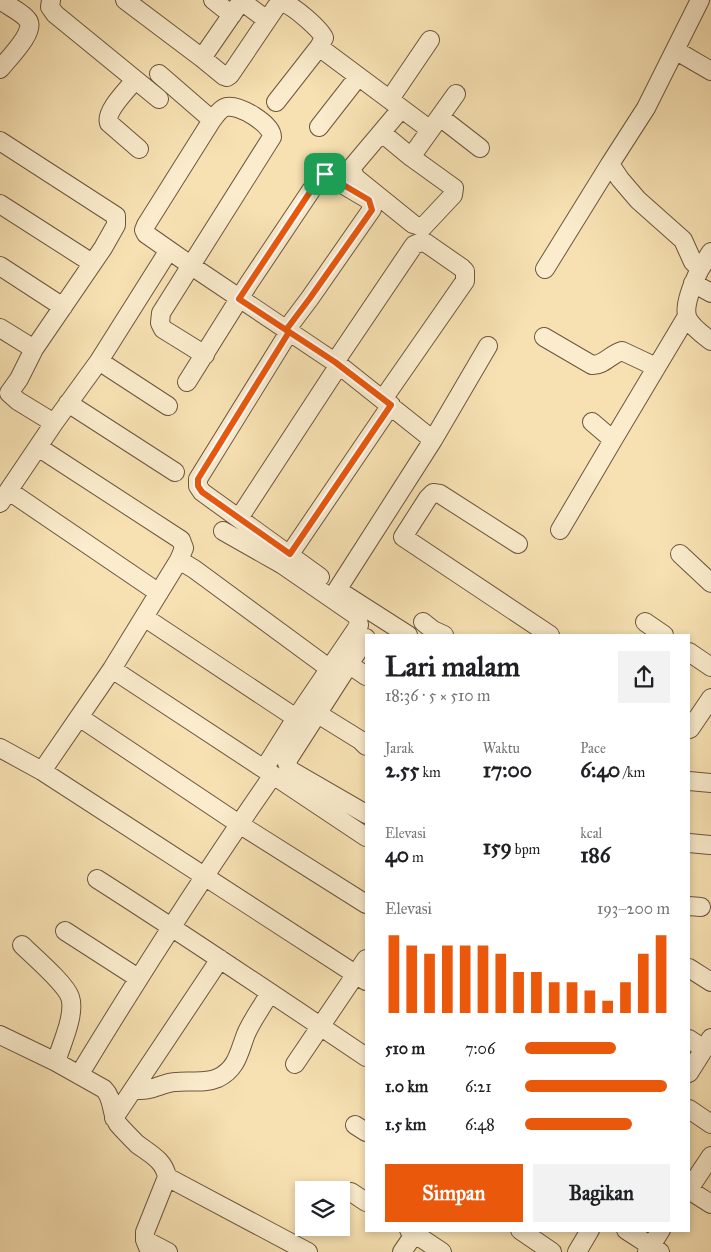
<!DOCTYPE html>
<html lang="id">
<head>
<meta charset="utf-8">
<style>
	:root { --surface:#fff; --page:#f2f2f2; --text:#202124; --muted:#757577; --accent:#ea580c }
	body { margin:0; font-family:"IM FELL Great Primer",serif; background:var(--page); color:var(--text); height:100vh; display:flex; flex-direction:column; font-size:19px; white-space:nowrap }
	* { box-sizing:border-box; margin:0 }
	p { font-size:16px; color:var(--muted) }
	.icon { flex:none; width:28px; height:28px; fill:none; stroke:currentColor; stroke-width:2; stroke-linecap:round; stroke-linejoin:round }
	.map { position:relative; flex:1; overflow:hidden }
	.side { position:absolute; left:365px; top:634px; width:325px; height:598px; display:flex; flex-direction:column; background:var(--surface); border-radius:0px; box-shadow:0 2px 8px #0003 }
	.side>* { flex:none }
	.fabs { position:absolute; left:295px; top:1181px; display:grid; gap:10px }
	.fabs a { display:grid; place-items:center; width:55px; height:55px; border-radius:0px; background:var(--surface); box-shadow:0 2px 8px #0003; font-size:25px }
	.pin { position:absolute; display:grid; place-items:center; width:42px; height:42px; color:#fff; margin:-21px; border-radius:10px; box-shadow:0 2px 8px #0006 }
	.round { display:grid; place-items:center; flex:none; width:52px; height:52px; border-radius:0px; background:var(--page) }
	.overview { display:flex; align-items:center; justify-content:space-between; height:85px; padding:0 20px }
	h1 { font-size:28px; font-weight:800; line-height:38px }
	.metrics { display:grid; grid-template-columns:repeat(3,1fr); gap:8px; height:85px; padding:5px 20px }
	.metrics div { display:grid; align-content:center }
	.metrics b { font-size:21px; font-weight:800 }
	.metrics small { font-size:14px; font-weight:400 }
	.metrics p { font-size:14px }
	.chart { height:140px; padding:10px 20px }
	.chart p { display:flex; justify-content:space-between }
	.chart svg { width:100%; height:90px; margin-top:5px; stroke:var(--accent); stroke-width:6 }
	.button { display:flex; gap:10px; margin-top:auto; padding:10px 20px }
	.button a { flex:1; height:58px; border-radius:0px; background:var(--accent); color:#fff; font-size:20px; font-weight:800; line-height:58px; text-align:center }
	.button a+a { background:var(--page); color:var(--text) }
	ul { padding:0 20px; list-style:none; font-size:16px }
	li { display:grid; grid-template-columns:80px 60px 1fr; align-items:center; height:38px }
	li i { height:12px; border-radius:6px; background:var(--accent) }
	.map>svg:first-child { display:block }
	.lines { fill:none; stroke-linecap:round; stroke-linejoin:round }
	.minor-casing { stroke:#6c563f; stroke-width:20 }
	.minor { stroke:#faeccd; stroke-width:18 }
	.route-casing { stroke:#fff; stroke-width:10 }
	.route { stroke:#ea580c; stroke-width:6 }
</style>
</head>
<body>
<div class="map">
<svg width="711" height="1252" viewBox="0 0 711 1252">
	<rect width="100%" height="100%" fill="#f7e1b2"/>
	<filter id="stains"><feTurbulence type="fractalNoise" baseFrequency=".004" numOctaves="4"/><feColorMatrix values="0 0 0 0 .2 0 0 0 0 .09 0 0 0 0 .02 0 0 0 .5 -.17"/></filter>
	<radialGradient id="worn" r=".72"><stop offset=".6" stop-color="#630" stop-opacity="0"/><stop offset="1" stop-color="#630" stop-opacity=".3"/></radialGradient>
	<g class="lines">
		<g class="minor-casing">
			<path id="minor" d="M0 0C8 6 20 11 27 19 38 30 8 59 0 69
				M51 0 50 7 55 14 159 99
				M125 0 202 58 242 0
				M213 0 232 15
				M240 0 267 20
				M700 0 646 108 610 164 620 179 638 200 683 240 693 262 700 269C694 281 682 307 688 319 693 328 703 335 711 341
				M675 50 711 71
				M202 58 224 76 227 77 230 75 276 7C279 5 280 3 283 3 292 4 321 30 324 38L319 47 429 129
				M159 74 212 120
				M135 80C127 90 105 111 109 123L139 149
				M390 99 430 40
				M276 102 319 47
				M440 117 480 148
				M319 127 358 77
				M382 133 411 157 454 188 453 195 423 227 413 224 356 178 352 171 353 166 401 109
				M0 141 116 216V225L103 248 34 349 19 379 9 393 18 401 54 423
				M411 157 456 94
				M0 204 92 263
				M0 266 63 307
				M545 269 610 164
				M700 269 711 252
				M693 283 711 293
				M0 328 34 349
				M289 332 198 479V486L202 492 320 577
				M544 337 592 365C603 366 611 354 622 351L656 367
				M205 355 163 329 160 323 161 313 272 137C272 124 239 104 226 107 221 108 215 116 212 120L146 225 144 230 146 234C163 246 179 257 196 269L339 365 433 440
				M99 361 168 406
				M335 362 414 245 421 242 426 243 462 268 465 271V281L383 399
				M187 382 249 283 318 180 325 174 369 200 372 209 310 298 286 330
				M68 403 175 472
				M592 422 613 440 687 316
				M38 447 181 540 184 548 179 560
				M9 491 159 593
				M0 503 54 423 99 361 169 250
				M239 518 339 365
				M560 530 613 440
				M223 531 283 565 357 616 359 625 296 718 264 769 366 837
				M518 544 440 494 433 493 428 498 403 537 550 635
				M680 554 711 583
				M283 564 391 405
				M337 590 433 440 488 346
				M347 596 408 635
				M144 617 296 718
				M423 622 433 630 444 635
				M645 622 664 635
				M366 638 289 758 287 763 290 770 366 814
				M689 652 711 667
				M350 665 366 676
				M112 669 264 769
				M318 714 360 740 366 746
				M79 717 239 824 366 904
				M690 729 711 698
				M0 748 42 771 366 981
				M42 771 112 669 179 560 194 569 330 669
				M689 781 711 783
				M689 843 710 845
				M97 879C188 937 277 997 366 1057
				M689 906 701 907
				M65 931 138 978
				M22 945C34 957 65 983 70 997 76 1014 61 1045 56 1062
				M689 968 711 982
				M0 1035 56 1062 104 1089C114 1099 110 1113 118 1124 124 1131 131 1138 137 1144 150 1154 164 1160 167 1177L308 1252
				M689 1039 704 1049
				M295 1064 366 959
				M689 1073 711 1038
				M79 1075C141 973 205 873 273 775
				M134 1089C149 1093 161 1083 175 1082 190 1080 204 1084 218 1078 237 1069 239 1052 246 1034 252 1020 262 1007 269 994
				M689 1109 711 1124
				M114 1118 220 959
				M355 1125 366 1132
				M689 1189 711 1156
				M689 1190 711 1204
				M351 1192 366 1202
				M409 1230 442 1252
				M520 1230 552 1252
				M626 1230 660 1252
				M145 1240 168 1252
				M150 1252 145 1240V1232L167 1177
				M402 1252 417 1230
				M577 1252 590 1230
				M647 1252 661 1230"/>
		</g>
		<use href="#minor" class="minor"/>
	</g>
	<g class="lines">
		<g class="route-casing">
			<path id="route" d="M325 174 318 180 239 299 335 362 391 405 290 554 202 492 198 486V479L289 332 286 330 310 298 372 210 369 200 325 174"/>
		</g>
		<use href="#route" class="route"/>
	</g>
	<rect width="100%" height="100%" filter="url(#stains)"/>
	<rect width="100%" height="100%" fill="url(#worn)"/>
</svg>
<div class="fabs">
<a><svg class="icon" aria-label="layers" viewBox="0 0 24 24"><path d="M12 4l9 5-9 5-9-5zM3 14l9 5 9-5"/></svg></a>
</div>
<div class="pin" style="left:325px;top:174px;background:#1e9e55"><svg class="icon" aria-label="arrive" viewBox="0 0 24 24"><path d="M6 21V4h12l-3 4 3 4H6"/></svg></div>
<section class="side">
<div class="overview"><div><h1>Lari malam</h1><p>18:36 · 5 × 510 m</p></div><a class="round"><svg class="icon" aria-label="share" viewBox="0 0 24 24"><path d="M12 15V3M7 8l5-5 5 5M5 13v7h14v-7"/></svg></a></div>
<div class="metrics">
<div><p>Jarak</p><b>2.55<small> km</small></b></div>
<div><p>Waktu</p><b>17:00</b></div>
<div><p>Pace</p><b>6:40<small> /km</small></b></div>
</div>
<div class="metrics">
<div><p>Elevasi</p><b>40<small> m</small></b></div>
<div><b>159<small> bpm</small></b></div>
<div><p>kcal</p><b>186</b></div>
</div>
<div class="chart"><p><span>Elevasi</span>193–200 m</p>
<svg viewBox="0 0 160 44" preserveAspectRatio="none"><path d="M5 44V6M15 44V11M25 44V15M35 44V11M45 44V11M55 44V11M65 44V15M75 44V24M85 44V24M95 44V29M105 44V29M115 44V33M125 44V38M135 44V29M145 44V15M155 44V6"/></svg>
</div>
<ul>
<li><b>510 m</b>7:06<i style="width:63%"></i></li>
<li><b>1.0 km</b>6:21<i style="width:98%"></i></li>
<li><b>1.5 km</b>6:48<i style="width:74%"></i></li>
</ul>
<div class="button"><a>Simpan</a><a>Bagikan</a></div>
</section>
</div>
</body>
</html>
